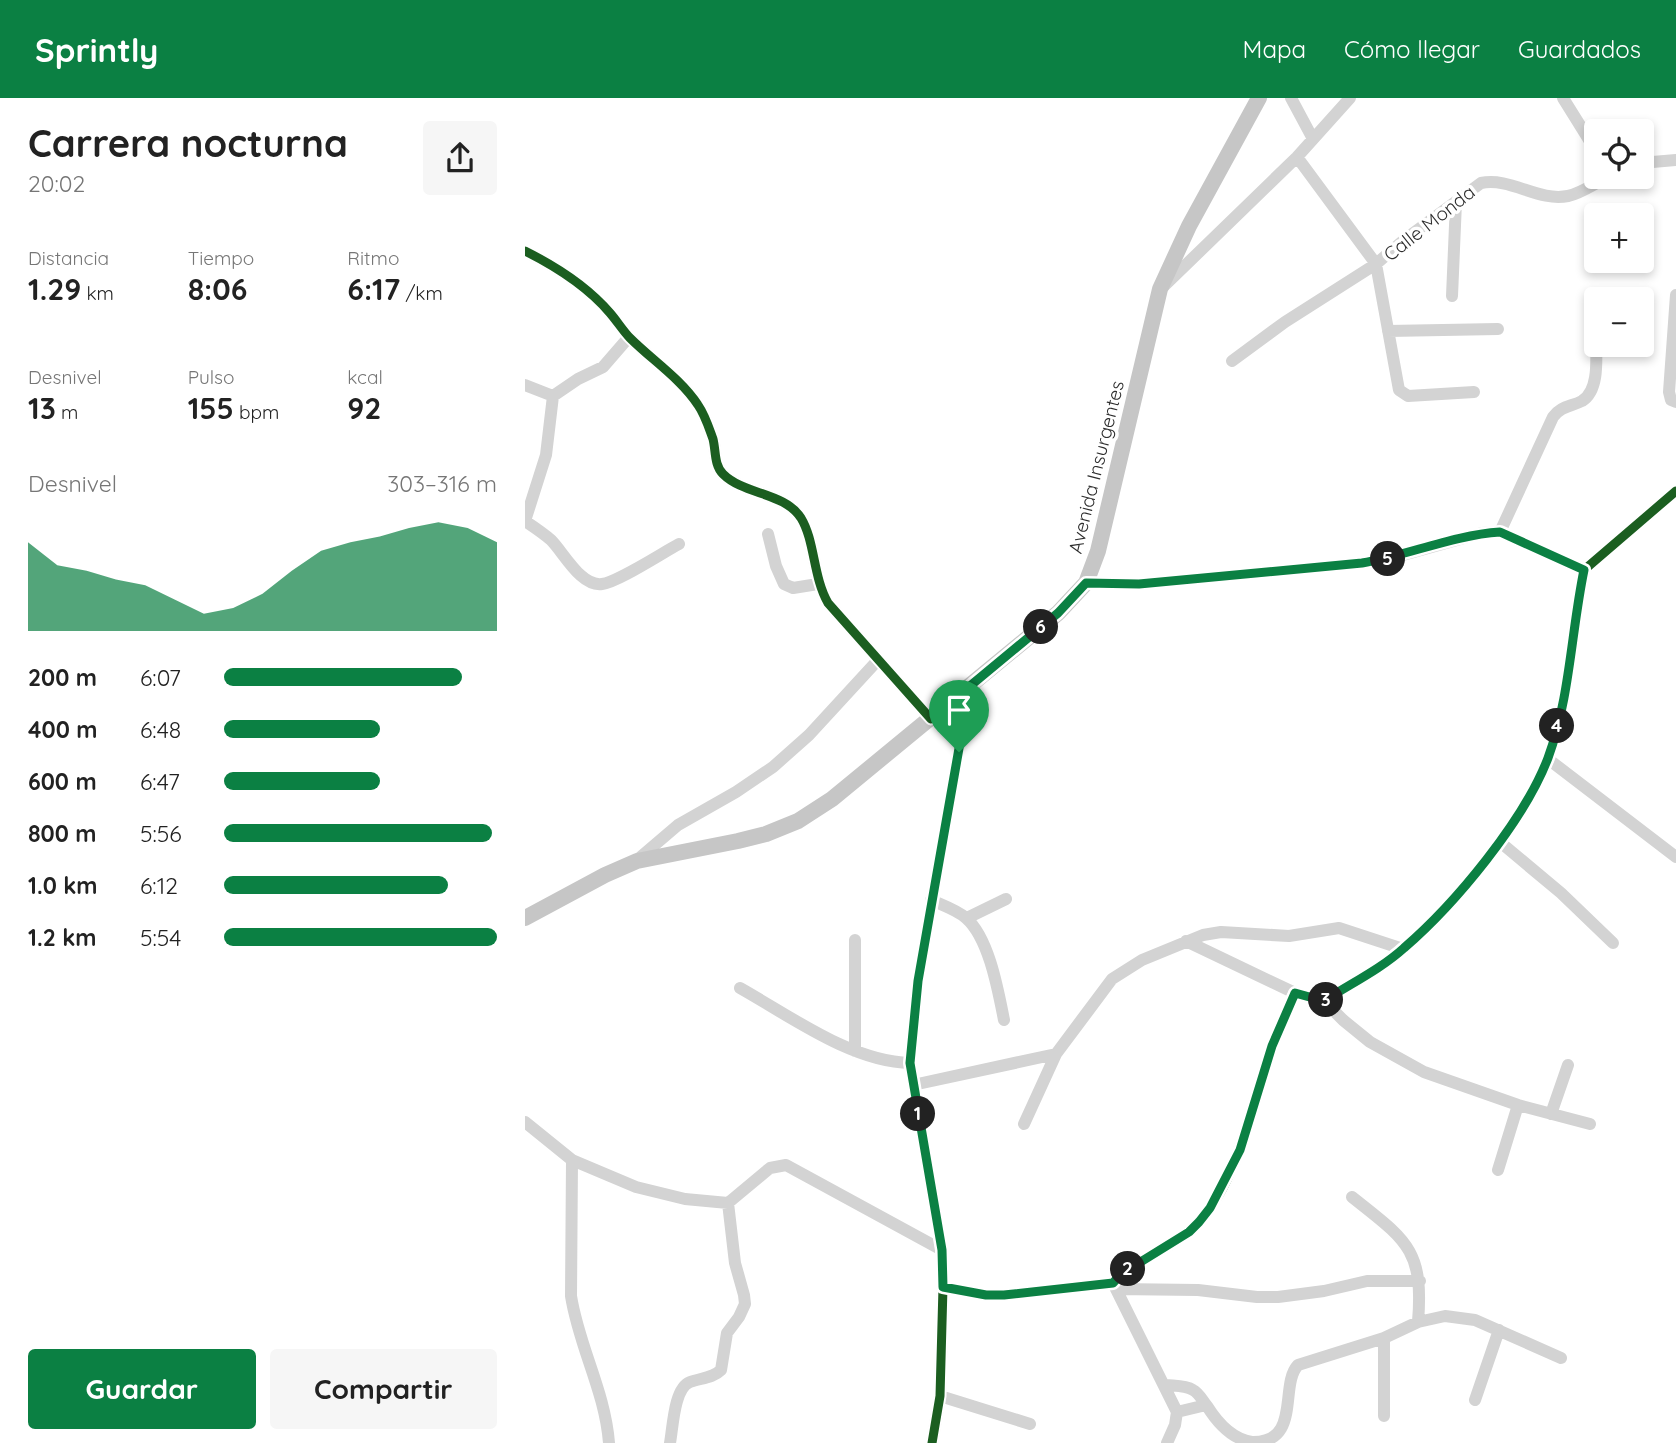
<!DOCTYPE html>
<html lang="es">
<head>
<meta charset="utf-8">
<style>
	:root { --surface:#fff; --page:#f6f6f6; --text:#222; --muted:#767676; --accent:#0b8043 }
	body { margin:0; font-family:Quicksand,sans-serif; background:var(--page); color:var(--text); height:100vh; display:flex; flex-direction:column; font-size:26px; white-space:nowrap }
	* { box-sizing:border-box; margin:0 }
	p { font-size:23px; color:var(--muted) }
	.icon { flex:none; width:38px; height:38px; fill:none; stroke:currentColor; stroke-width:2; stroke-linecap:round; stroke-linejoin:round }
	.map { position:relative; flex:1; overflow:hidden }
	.side { display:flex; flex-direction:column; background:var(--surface); width:525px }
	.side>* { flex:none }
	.buttons { position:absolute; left:1059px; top:21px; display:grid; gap:14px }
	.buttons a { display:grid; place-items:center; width:70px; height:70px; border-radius:7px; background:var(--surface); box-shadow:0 4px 10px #0003; font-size:35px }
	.pin { position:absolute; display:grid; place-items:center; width:60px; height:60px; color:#fff; margin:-72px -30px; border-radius:50% 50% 50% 0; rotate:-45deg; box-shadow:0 0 7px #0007 }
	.pin .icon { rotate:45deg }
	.km { position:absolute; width:35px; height:35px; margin:-18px; border-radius:50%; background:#222; color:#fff; font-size:19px; line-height:35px; text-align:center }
	.round { display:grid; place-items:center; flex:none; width:74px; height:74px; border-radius:7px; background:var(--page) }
	.overview { display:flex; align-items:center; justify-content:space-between; height:119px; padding:0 28px }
	h1 { font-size:38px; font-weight:800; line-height:52px }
	.metrics { display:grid; grid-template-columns:repeat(3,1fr); gap:10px; height:119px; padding:7px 28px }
	.metrics div { display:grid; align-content:center }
	.metrics b { font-size:30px; font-weight:800 }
	.metrics small { font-size:19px; font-weight:400 }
	.metrics p { font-size:19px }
	.chart { height:196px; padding:14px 28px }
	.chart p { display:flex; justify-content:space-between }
	.chart svg { width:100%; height:126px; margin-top:7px; fill:var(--accent); opacity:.7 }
	.primary-button { display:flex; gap:14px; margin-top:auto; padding:14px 28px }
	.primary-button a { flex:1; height:80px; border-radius:7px; background:var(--accent); color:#fff; font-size:28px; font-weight:800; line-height:80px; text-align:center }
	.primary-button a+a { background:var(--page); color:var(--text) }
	ul { padding:0 28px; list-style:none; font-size:23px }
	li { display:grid; grid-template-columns:112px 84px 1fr; align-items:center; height:52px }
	li i { height:18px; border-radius:9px; background:var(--accent) }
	header { display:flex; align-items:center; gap:42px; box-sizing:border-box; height:98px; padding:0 35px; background:var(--accent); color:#fff }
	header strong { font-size:33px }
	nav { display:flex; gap:38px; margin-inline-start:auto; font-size:24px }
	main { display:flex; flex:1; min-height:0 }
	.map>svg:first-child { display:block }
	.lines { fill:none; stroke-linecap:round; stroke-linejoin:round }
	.minor { stroke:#d3d3d3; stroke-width:12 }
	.major { stroke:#c6c6c6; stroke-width:16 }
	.cycleway-casing { stroke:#fff; stroke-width:13 }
	.cycleway { stroke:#1b5e20; stroke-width:9 }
	.route-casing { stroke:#fff; stroke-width:14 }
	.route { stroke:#0b8043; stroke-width:9 }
	.labels { text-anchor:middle; stroke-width:7; stroke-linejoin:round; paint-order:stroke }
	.street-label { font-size:19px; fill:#2e2e2e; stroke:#fff }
</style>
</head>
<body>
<header>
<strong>Sprintly</strong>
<nav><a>Mapa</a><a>Cómo llegar</a><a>Guardados</a></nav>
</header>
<main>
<section class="side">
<div class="overview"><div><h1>Carrera nocturna</h1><p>20:02</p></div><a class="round"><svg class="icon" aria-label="share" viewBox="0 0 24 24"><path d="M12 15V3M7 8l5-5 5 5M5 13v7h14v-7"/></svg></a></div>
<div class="metrics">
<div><p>Distancia</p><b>1.29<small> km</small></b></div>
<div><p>Tiempo</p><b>8:06</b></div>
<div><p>Ritmo</p><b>6:17<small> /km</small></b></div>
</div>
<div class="metrics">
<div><p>Desnivel</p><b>13<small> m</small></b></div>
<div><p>Pulso</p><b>155<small> bpm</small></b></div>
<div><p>kcal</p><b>92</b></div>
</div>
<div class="chart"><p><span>Desnivel</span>303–316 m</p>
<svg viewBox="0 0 160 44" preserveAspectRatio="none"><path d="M0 44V13L10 21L20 23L30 26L40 28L50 33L60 38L70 36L80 31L90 23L100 16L110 13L120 11L130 8L140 6L150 8L160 13V44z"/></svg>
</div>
<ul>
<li><b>200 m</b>6:07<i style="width:87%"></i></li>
<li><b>400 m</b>6:48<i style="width:57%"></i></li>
<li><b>600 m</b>6:47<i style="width:57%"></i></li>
<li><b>800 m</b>5:56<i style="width:98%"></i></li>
<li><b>1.0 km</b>6:12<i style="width:82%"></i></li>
<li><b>1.2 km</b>5:54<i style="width:100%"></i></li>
</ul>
<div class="primary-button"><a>Guardar</a><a>Compartir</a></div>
</section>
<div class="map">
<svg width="1151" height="1345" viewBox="0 0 1151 1345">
	<rect width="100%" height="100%" fill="#fff"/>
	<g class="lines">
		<path class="minor" d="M766 0 788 41
			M1038 0 1071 53
			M772 59 851 166 874 292 883 298 949 294
			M1116 65 1151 62
			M0 153C32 169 62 188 85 215 92 223 98 233 105 240 127 262 156 281 173 307 180 317 184 330 188 341 191 353 189 367 198 376 219 397 259 394 276 420 290 443 288 479 303 505L406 621
			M638 189 772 59 825 0
			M1151 197 1144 294 1146 302 1151 304
			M927 198 931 104
			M863 233 973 231
			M104 239 78 269 53 281 28 298 21 357 0 423C9 429 18 435 26 442 39 455 56 489 77 486 93 484 137 455 154 446
			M707 263 760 224 851 166 879 142 956 85C986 79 1013 104 1043 98 1057 95 1070 85 1083 79
			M0 287 28 298
			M975 434 1028 319C1036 308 1045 309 1057 303 1077 291 1070 251 1071 232
			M243 436 251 468 259 486 268 490 293 486
			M561 485 613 486 837 465 867 460 957 435 975 434 1059 472
			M1023 661 1151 759
			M975 744 1036 795 1088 845
			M112 762 153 727 211 694 248 669 284 637 353 562
			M406 802C417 807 432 812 441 820 464 840 473 892 479 922
			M442 820 481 801
			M330 842V953
			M661 843 770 895
			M215 890C265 918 327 964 385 965
			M799 903 818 922 845 944 899 974 993 1007 1065 1026
			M388 987 531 956 587 881 617 862 678 837 696 834 764 838 814 830 878 851
			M1026 1016 1043 967
			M0 1024 47 1062 111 1089 160 1101 203 1105 245 1070 261 1067 417 1152
			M499 1026 531 956
			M47 1062 46 1198C54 1249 80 1293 84 1345
			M973 1072 993 1007
			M827 1099C881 1142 899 1151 893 1224
			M588 1185 591 1191 673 1192 732 1199H753L799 1193 842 1183H895
			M418 1189 461 1197H479L588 1185 596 1176C620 1159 651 1147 672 1126 708 1091 720 1031 735 985 745 954 756 925 770 895L799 903C825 886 856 870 879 850 929 806 1000 723 1023 660 1045 599 1046 535 1059 472L1151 393
			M591 1191 652 1314 650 1327 642 1345
			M641 1287C650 1288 660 1287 668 1292 674 1295 677 1302 682 1308 692 1324 706 1341 727 1344 777 1345 754 1287 773 1267L859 1240 893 1224 920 1218 950 1222 1036 1260
			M415 1298 505 1326
			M950 1302 974 1232
			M652 1314 681 1307
			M859 1318V1240
			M145 1345C148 1329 149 1290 165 1284 176 1280 188 1280 196 1272L202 1235 214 1219 220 1206 219 1197 210 1165 203 1105
			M407 1345 415 1298 418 1189 417 1152 385 965 393 883 445 588"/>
		<path class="major" d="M0 820 80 777 112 763 213 743 241 736 273 723 307 701 533 515 561 485 573 453 635 191 664 128 734 0"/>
		<g class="cycleway-casing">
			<path id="cycleway" d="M0 153C32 169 62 188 85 215 92 223 98 233 105 240 127 262 156 281 173 307 180 317 184 330 188 341 191 353 189 367 198 376 219 397 259 394 276 420 290 443 288 479 303 505L406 621
				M418 1189 461 1197H479L588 1185 596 1176C620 1159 651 1147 672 1126 708 1091 720 1031 735 985 745 954 756 925 770 895L799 903C825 886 856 870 879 850 929 806 1000 723 1023 660 1045 599 1046 535 1059 472L1151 393
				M407 1345 415 1298 418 1189 417 1152 385 965 393 883 445 588"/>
		</g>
		<use href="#cycleway" class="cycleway"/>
	</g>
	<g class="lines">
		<g class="route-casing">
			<path id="route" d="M975 434 1059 472C1046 535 1045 600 1023 660 999 723 930 806 879 850 856 871 825 886 799 903L770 895 747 948 715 1052 685 1110 674 1124 664 1134 596 1176 588 1185 479 1197H461L418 1189 417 1152 385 965 393 883 445 588 533 515 561 485 614 486 837 465C883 457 929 437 975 434Z"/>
		</g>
		<use href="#route" class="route"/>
	</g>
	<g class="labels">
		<g class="street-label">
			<text transform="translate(904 125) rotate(-38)" y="7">Calle Monda</text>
			<text transform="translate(571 369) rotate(-76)" y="7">Avenida Insurgentes</text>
		</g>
	</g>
</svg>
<div class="buttons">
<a><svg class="icon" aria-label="locate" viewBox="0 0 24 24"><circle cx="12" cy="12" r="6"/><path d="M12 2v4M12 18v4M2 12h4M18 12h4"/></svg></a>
<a>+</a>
<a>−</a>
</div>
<div class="pin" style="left:434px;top:654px;background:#1e9e55"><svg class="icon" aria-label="arrive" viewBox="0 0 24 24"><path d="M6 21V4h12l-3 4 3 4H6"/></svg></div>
<b class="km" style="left:393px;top:1016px">1</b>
<b class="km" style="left:603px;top:1171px">2</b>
<b class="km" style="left:801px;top:902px">3</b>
<b class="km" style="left:1032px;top:628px">4</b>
<b class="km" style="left:863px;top:461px">5</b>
<b class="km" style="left:516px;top:529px">6</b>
</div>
</main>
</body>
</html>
